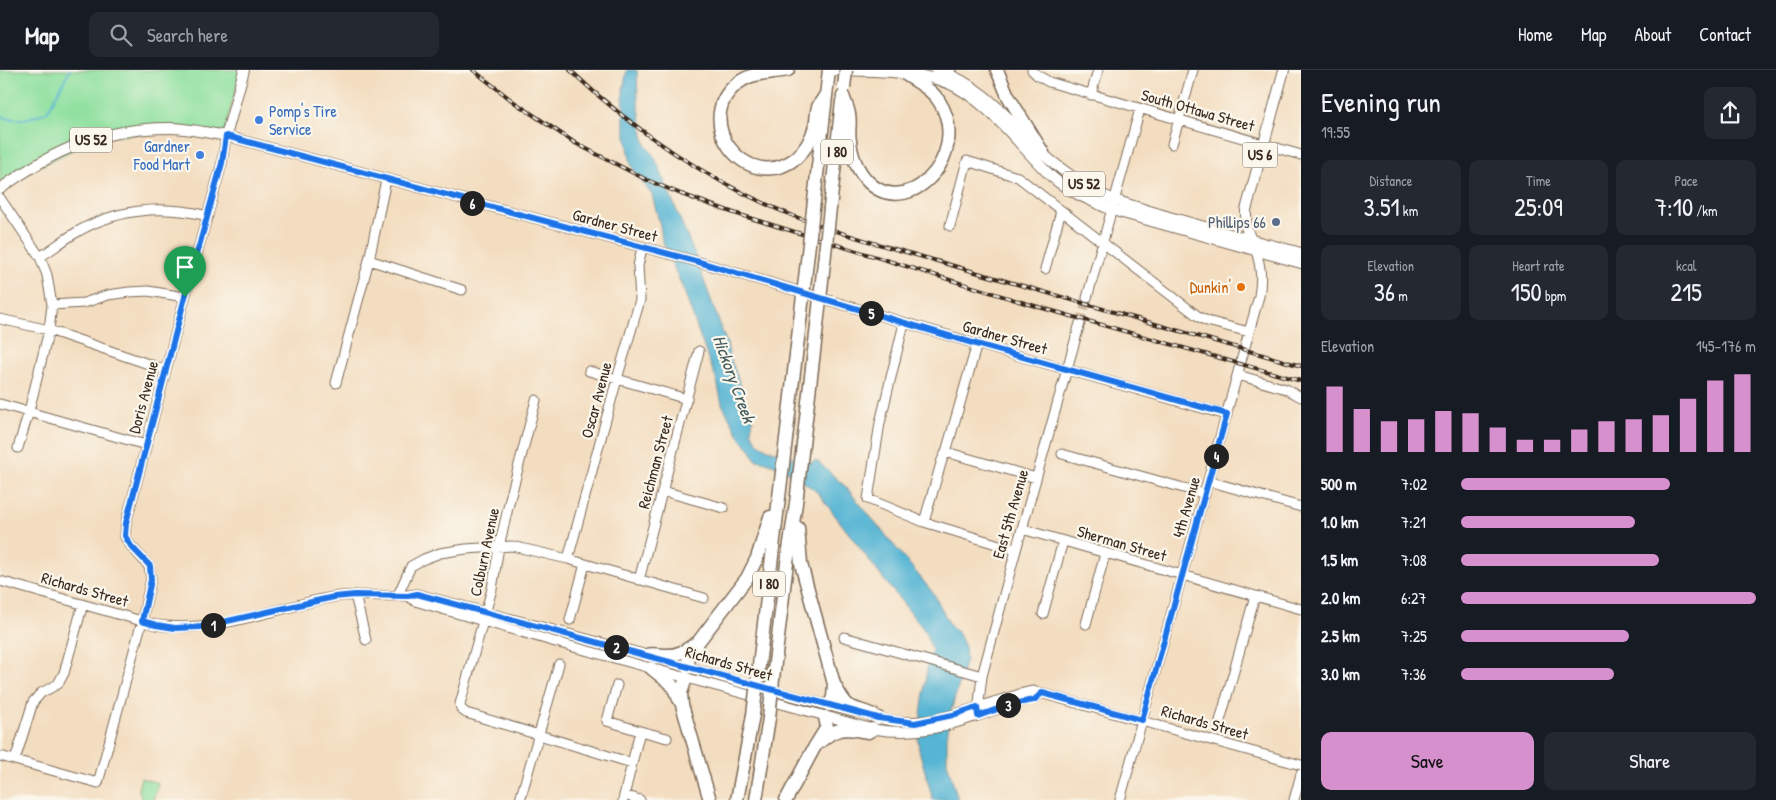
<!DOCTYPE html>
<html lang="en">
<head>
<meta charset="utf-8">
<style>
	:root { --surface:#171b24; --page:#242831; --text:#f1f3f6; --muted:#9ea1a6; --line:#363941; --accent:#d690ce }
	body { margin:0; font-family:"Patrick Hand",sans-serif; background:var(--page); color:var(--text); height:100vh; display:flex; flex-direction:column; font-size:19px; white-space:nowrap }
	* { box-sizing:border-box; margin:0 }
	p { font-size:16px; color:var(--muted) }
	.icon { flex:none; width:28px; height:28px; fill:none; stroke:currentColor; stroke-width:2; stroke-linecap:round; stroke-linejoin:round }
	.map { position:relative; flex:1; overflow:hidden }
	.details { display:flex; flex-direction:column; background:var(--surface); width:475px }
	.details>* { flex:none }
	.pin { position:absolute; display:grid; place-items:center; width:42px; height:42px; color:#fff; margin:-51px -21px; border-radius:50% 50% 50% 0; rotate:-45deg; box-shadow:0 0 5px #0007 }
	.pin .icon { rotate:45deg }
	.km { position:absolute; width:25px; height:25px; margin:-12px; border-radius:50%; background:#222; color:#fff; font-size:14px; line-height:25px; text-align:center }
	.round { display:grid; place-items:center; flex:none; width:52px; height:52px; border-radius:10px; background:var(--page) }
	.headline { display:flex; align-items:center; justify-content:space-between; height:85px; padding:0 20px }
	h1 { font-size:28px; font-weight:600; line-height:38px }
	.figures { display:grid; grid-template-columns:repeat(3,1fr); gap:8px; height:85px; padding:5px 20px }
	.figures div { display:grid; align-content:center; border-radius:10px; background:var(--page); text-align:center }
	.figures b { font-size:25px; font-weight:600 }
	.figures small { font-size:14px; font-weight:400 }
	.figures p { font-size:14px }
	.chart { height:140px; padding:10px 20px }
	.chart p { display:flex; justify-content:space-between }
	.chart svg { width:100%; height:90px; margin-top:5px; stroke:var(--accent); stroke-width:6 }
	.action { display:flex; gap:10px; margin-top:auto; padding:10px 20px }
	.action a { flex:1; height:58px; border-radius:10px; background:var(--accent); color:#111; font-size:20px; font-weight:600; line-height:58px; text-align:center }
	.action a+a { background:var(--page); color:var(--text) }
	ul { padding:0 20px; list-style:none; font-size:16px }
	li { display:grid; grid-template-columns:80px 60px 1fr; align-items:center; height:38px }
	li i { height:12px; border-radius:6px; background:var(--accent) }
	header { display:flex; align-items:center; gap:30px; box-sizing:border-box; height:70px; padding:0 25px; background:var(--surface); border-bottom:1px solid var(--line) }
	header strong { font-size:24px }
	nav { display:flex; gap:28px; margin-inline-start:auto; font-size:18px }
	.search { width:350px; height:45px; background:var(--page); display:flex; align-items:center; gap:12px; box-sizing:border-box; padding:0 18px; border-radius:10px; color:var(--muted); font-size:19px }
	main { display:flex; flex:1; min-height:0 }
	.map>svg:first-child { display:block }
	.green { fill:#8ee09f; stroke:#64855e }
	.water { fill:#56b5d4; stroke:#487079 }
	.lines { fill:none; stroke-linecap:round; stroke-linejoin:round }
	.stream { stroke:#56b5d4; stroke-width:2 }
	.minor-tunnel { stroke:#ceb9a0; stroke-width:9; stroke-dasharray:9 4.5; stroke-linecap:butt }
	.minor-casing { stroke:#7b6957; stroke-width:11 }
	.major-casing { stroke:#7b6957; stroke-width:12 }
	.highway-casing { stroke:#7b6957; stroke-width:15 }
	.minor { stroke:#fff; stroke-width:9 }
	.major { stroke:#fff; stroke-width:10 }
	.highway { stroke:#fff; stroke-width:12 }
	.rail-casing { stroke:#3b2a1e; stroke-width:4 }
	.rail { stroke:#fbf7ec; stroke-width:2; stroke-dasharray:5.5; stroke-linecap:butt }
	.highway-bridge-casing { stroke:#7b6957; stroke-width:15; stroke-linecap:butt }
	.highway-bridge { stroke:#fff; stroke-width:12 }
	.route-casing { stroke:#fff; stroke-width:10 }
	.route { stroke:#1a73e8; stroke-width:6 }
	.shop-dot { fill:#3f7fe0; stroke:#fbf7ec; stroke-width:2 }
	.service-dot { fill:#5c6f8a; stroke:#fbf7ec; stroke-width:2 }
	.food-dot { fill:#e8710a; stroke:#fbf7ec; stroke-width:2 }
	.labels { text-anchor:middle; stroke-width:4.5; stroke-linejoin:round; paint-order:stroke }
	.shield { fill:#fbf7ec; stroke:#75685c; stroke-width:1 }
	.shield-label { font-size:15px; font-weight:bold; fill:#3b2a1e }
	.street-label { font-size:16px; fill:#3b2a1e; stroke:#fbf7ec }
	.shop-label { font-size:16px; fill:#366cbe; stroke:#fbf7ec; text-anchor:start }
	.service-label { font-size:16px; fill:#4e5e75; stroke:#fbf7ec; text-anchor:end }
	.food-label { font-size:16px; fill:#c56008; stroke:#fbf7ec; text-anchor:end }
	.water-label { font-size:18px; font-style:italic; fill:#445b5e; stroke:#fbf7ec }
</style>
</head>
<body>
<header>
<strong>Map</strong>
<div class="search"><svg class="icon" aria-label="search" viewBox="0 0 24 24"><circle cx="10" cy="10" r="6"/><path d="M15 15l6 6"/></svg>Search here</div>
<nav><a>Home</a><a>Map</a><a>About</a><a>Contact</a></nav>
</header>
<main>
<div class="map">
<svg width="1301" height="730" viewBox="0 0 1301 730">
	<rect width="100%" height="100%" fill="#fbf7ec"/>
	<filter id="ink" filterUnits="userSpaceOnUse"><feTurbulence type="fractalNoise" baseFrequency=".02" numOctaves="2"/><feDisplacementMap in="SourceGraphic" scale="10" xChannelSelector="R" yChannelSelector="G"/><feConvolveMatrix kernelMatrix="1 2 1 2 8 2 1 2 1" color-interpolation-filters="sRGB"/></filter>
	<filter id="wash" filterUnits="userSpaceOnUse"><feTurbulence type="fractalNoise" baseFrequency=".0096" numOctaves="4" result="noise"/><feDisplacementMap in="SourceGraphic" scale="20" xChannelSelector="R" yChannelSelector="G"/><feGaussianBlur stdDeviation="1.12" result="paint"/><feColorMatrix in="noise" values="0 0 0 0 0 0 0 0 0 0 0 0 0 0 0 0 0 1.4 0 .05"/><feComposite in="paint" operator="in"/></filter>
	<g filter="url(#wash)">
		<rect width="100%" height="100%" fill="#f3ddc0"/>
		<path class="green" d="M0 0H241L223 68 168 61 108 67 81 76 30 101 0 123Z
			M141 708 158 713 153 730H141V726L138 719Z"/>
		<path class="water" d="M627 0H637L638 31 643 65 646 75 655 88 694 183 727 274 729 285 753 349 751 361 757 372 768 379 810 393 816 390 846 417 934 524 951 557 959 564 965 577 966 590 951 641 947 667V692L958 730H933L919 680 918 669 924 622 927 598 932 581 925 561 885 511 818 423C803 411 775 391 756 390L750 379 741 369 722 334 717 311 707 286 684 221 662 170 660 155 652 125 635 102 631 94 624 54 623 20Z"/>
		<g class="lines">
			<path class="stream" d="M0 46C17 53 31 48 47 42L70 0"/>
		</g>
	</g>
	<g filter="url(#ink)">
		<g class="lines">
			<path class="minor-tunnel" d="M1080 253 1087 228"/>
			<g class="minor-casing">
				<path id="minor" d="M1032 0 1037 5 1049 12 1301 85
					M1091 25 1098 0
					M1172 74 1193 0
					M0 128 40 187 47 205 52 235 49 260 29 341 18 378
					M950 156 967 91 1011 105 1018 107 1199 247 1207 251 1249 262
					M40 187C51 180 61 172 72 165 113 139 161 134 208 146
					M369 190 462 220
					M1045 199 1061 141
					M1087 228 1140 39
					M52 235 84 233 108 225 129 222 148 221 185 227
					M0 249 49 260 166 300
					M904 253 880 353 868 429 924 452 1016 480
					M589 301 687 329
					M1238 305 1286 319 1301 327
					M336 313 369 190 386 110
					M536 330 510 429 499 477 492 519 460 634 461 639 466 643 632 693
					M0 334 146 375
					M946 382 1036 408
					M1062 384 1205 424
					M1208 411 1301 437
					M663 421 724 438
					M924 452 942 390 946 382 977 274
					M1022 459 1301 539
					M568 489 617 309 640 230 638 196 642 178
					M639 510 699 281
					M0 511 156 555C216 564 274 538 333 527 361 522 389 529 417 524L647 585 739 612 854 642
					M355 525 366 570
					M398 525 411 496 424 489 440 483 466 479 512 476 568 489 704 528
					M408 526 415 531 552 571 873 659C926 668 958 652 1007 636 1020 631 1031 631 1042 623
					M1043 544 1063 471
					M570 550 585 494
					M1086 554 1105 484
					M844 567 982 606
					M617 615 607 651 640 661 623 730
					M978 641 982 606 1016 480 1080 253
					M874 647C932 664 978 632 1033 621L1301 695
					M1220 651 1255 526
					M640 661 667 668
					M0 686 98 713 142 551 151 509 149 496 131 476 125 467 126 453 185 227 222 93 226 66 699 192 977 274 1227 345
					M15 690 33 632 41 623 58 614 64 603 83 534
					M624 725 640 730
					M520 730 559 594
					M1120 730 1259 226C1262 209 1261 197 1256 181
					M1294 730 1301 704"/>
			</g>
			<g class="major-casing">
				<path id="major" d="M829 0C867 1 910 0 946 12 991 32 1017 74 1052 107 1069 122 1092 131 1112 140L1301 193
					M936 0C982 13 1010 51 1042 83 1056 96 1072 107 1088 117 1112 132 1142 138 1169 147 1213 159 1257 172 1301 183
					M0 119C53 80 103 58 169 58 188 58 208 63 226 66L244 0
					M1252 173 1246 157V140L1284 0"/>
			</g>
			<g class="highway-casing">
				<path id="highway" d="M788 0C773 3 754 2 741 11 687 47 746 127 796 88 805 80 812 68 815 56 817 50 816 43 818 37 820 33 824 28 826 24
					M997 0 1008 26 1043 83
					M945 11 949 0
					M843 26C845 32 848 38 849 44 851 53 848 62 850 71 851 81 855 94 861 103 900 160 975 87 939 31 930 18 914 10 900 1
					M814 131 829 0
					M830 138 842 31
					M798 458 801 494 834 614 833 628 829 635
					M647 585C653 583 657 585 664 585 677 586 685 581 695 574
					M688 597 689 584 747 508 757 488 770 447
					M651 598 672 615 680 631
					M758 604 800 251
					M686 608 681 623 682 635 710 730
					M773 609 787 493 796 433 817 256
					M834 614C838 621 842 630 848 635 857 641 869 641 878 648
					M821 671C839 655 847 659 868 662L873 659
					M737 730 753 645
					M756 730 769 648
					M786 730 814 678 827 657 825 647"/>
			</g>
			<use href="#minor" class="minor"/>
			<use href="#major" class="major"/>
			<use href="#highway" class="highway"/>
			<g class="rail-casing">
				<path id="rail" d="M473 0 514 32 575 73 647 110 681 124 734 143 1028 234 1301 311
					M570 0C635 62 713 114 796 147 831 160 866 171 902 181L1301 296"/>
			</g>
			<use href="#rail" class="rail"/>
			<g class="highway-bridge-casing">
				<path id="highway-bridge" d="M844 17 846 0
					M800 251 814 131
					M817 256 830 138
					M753 645 758 604
					M769 648 773 609"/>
			</g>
			<use href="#highway-bridge" class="highway-bridge"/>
		</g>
	</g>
	<g class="lines" filter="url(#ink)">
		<g class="route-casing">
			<path id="route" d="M226 66 699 192 976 274 1227 344 1142 650 1042 623 1034 630 1012 634 978 646 977 637 953 645 915 653 878 648 417 524 408 526 355 525 334 527 201 557 175 558 156 555 142 551 151 510 150 496 131 476 125 466 126 453 185 227 222 93Z"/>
		</g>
		<use href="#route" class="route"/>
	</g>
	<g class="shop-dot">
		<circle cx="259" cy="50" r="5"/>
		<circle cx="200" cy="85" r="5"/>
	</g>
	<circle class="service-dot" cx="1276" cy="152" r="5"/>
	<circle class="food-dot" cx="1241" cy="217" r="5"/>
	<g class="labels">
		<g class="shield">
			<rect x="70" y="57.5" width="42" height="25" rx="4"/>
			<rect x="821" y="69.5" width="32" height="25" rx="4"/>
			<rect x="1242.5" y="72.5" width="35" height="25" rx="4"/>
			<rect x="1063" y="101.5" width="42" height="25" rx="4"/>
			<rect x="753" y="501.5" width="32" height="25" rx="4"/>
		</g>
		<g class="shield-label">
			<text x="91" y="75">US 52</text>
			<text x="837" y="87">I 80</text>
			<text x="1260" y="90">US 6</text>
			<text x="1084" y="119">US 52</text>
			<text x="769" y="519">I 80</text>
		</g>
		<g class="street-label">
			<text transform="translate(1198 40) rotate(16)" y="6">South Ottawa Street</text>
			<text transform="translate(615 155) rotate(15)" y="6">Gardner Street</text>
			<text transform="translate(1005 267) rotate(16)" y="6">Gardner Street</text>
			<text transform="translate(143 327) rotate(-75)" y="6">Doris Avenue</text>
			<text transform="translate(596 330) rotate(-75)" y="6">Oscar Avenue</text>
			<text transform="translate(655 392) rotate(-75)" y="6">Reichman Street</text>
			<text transform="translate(1186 437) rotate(-74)" y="6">4th Avenue</text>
			<text transform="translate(1010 444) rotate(-74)" y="6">East 5th Avenue</text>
			<text transform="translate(1122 473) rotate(16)" y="6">Sherman Street</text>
			<text transform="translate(484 482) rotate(-78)" y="6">Colburn Avenue</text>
			<text transform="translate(85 519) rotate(16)" y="6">Richards Street</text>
			<text transform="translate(729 593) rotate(16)" y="6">Richards Street</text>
			<text transform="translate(1205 652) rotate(16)" y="6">Richards Street</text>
		</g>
		<g class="shop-label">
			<text x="269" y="47">Pomp's Tire<tspan x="269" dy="18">Service</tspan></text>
			<text x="190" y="82" text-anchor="end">Gardner<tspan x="190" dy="18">Food Mart</tspan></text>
		</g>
		<g class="service-label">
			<text x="1266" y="158">Phillips 66</text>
		</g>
		<g class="food-label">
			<text x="1231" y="223">Dunkin'</text>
		</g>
		<g class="water-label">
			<text transform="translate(734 309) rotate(70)" y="6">Hickory Creek</text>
		</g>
	</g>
</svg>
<div class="pin" style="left:185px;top:227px;background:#1e9e55"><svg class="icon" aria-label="arrive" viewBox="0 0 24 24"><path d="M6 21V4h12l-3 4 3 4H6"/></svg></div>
<b class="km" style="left:213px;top:555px">1</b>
<b class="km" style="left:616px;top:577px">2</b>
<b class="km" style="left:1008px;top:635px">3</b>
<b class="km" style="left:1216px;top:386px">4</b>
<b class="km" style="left:871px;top:243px">5</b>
<b class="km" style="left:472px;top:133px">6</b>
</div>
<section class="details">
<div class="headline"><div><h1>Evening run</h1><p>19:55</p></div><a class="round"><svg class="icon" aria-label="share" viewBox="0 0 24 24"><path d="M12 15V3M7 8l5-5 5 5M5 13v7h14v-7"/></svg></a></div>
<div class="figures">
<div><p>Distance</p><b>3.51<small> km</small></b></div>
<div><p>Time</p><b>25:09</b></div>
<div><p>Pace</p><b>7:10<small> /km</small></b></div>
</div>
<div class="figures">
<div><p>Elevation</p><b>36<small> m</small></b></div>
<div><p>Heart rate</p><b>150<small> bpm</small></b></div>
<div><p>kcal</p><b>215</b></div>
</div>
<div class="chart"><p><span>Elevation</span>145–176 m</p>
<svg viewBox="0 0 160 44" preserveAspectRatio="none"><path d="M5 44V12M15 44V23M25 44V29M35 44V28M45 44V24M55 44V25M65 44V32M75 44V38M85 44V38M95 44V33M105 44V29M115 44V28M125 44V26M135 44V18M145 44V9M155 44V6"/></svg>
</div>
<ul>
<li><b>500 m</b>7:02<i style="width:71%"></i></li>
<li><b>1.0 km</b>7:21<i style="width:59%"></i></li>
<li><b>1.5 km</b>7:08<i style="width:67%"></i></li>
<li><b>2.0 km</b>6:27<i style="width:100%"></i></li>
<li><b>2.5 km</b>7:25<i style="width:57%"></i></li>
<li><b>3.0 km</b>7:36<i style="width:52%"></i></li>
</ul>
<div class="action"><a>Save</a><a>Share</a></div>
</section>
</main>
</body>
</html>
